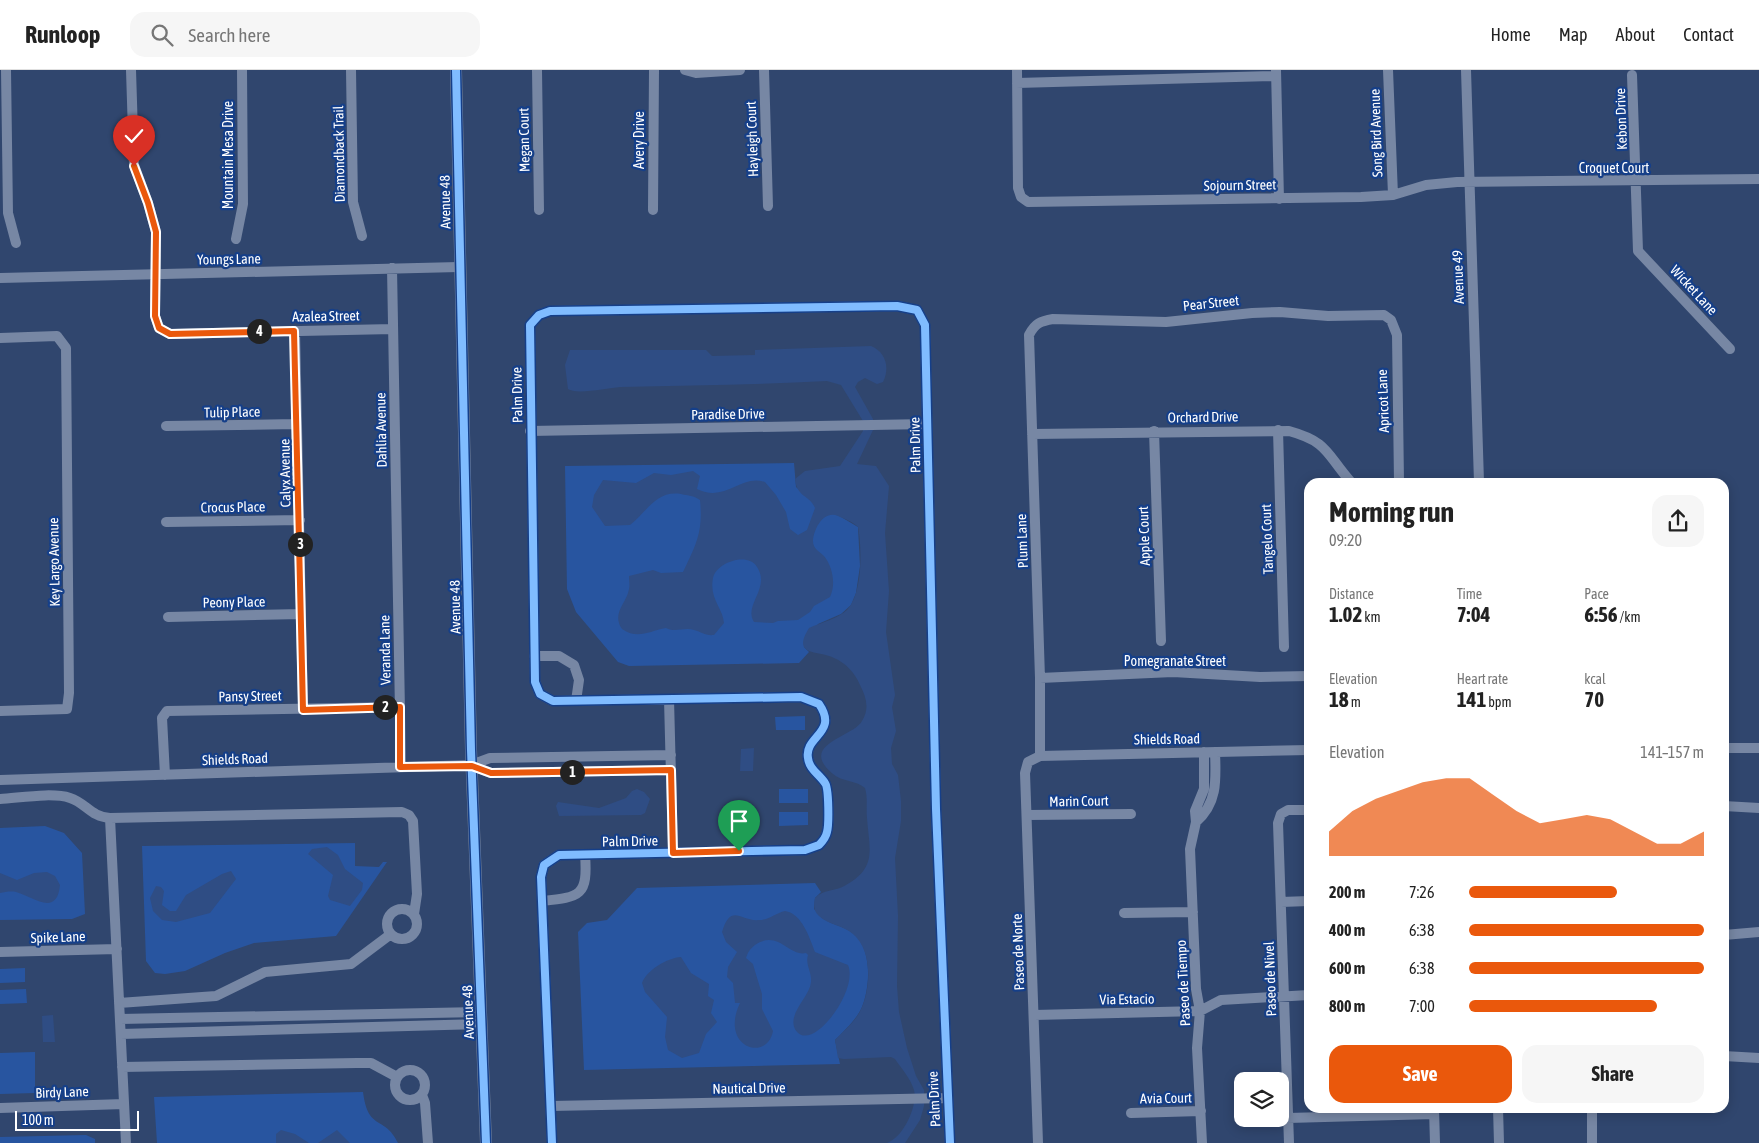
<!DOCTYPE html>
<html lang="en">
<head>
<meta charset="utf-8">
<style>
	:root { --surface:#fff; --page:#f6f6f6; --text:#222; --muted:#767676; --line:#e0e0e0; --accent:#ea580c }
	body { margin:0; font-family:"Asap Condensed",sans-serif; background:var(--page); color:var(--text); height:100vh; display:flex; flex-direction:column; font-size:19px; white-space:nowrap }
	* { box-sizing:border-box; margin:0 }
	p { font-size:16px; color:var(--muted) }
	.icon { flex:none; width:28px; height:28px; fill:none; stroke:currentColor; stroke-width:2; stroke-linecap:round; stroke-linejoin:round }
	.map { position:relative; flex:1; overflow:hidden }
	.drawer { position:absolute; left:1304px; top:408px; width:425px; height:635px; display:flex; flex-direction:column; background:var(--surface); border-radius:15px; box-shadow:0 2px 12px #0003 }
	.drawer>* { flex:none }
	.controls { position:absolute; left:1234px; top:1002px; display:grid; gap:10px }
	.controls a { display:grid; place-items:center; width:55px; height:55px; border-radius:10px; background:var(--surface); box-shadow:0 2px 12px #0003; font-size:25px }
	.scale { position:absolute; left:15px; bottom:12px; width:124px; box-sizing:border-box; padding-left:5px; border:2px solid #fff; border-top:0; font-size:14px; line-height:18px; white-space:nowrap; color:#fff; -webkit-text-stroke:4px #153f89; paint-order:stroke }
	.pin { position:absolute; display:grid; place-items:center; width:42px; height:42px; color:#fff; margin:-51px -21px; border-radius:50% 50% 50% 0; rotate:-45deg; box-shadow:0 0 5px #0007 }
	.pin .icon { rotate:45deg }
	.km { position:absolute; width:25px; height:25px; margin:-12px; border-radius:50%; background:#222; color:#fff; font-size:14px; line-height:25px; text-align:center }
	.round { display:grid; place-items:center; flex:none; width:52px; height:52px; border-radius:15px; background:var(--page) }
	.headline { display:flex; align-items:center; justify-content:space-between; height:85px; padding:0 25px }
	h1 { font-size:28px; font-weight:700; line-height:38px }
	.metrics { display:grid; grid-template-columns:repeat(3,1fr); gap:8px; height:85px; padding:5px 25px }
	.metrics div { display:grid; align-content:center }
	.metrics b { font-size:21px; font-weight:700 }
	.metrics small { font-size:14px; font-weight:400 }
	.metrics p { font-size:14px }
	.chart { height:140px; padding:10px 25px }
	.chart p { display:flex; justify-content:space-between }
	.chart svg { width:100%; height:90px; margin-top:5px; fill:var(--accent); opacity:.7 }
	.button { display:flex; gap:10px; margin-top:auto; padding:10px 25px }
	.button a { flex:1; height:58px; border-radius:15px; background:var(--accent); color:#fff; font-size:20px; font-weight:700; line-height:58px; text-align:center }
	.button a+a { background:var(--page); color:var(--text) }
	ul { padding:0 25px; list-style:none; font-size:16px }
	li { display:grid; grid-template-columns:80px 60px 1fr; align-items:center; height:38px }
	li i { height:12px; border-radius:6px; background:var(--accent) }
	header { display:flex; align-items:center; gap:30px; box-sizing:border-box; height:70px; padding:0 25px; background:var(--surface); border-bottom:1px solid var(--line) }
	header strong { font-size:24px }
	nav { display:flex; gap:28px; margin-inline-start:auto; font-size:18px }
	.search { width:350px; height:45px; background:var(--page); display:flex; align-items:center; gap:12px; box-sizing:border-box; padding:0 18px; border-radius:15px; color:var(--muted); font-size:19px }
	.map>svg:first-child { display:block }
	.green { fill:#2855a0 }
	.water { fill:#2f4d84 }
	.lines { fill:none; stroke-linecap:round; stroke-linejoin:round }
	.minor { stroke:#7787a4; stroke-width:10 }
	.major { stroke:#7686a1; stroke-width:12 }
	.cycleway-casing { stroke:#153f89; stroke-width:11 }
	.cycleway { stroke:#80bcff; stroke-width:8 }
	.route-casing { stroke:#fff; stroke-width:10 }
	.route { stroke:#ea580c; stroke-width:6 }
	.labels { text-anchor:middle; stroke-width:4.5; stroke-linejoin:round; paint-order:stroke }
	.street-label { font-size:14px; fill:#fff; stroke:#153f89 }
</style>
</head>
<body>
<header>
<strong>Runloop</strong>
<div class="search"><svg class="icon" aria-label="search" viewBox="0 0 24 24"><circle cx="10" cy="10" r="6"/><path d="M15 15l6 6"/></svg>Search here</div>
<nav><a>Home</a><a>Map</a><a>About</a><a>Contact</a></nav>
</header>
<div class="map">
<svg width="1759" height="1073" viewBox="0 0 1759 1073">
	<rect width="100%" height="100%" fill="#30466e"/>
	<path class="green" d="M794 393 796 417 828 444H836L858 457 860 496 856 523 851 535 841 544 818 554 804 577 809 582 799 593 629 596 618 592 576 542 567 519 565 396Z
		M805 646V660H776L775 647Z
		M779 719H808V733H779Z
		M779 742H808V755L779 756Z
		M45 756 64 763 82 783 85 844 72 849 0 850V758Z
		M355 773V796L379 797 383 792H387L336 866 254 873 225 883 185 901 165 904 155 903 146 891 142 776Z
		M815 813 821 822 815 828 814 839C818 843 823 849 829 852 838 856 848 858 856 866 872 882 870 917 862 937 857 949 844 961 835 970L840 994 584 1000 578 862 587 853 607 850 637 818Z
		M25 898V912L0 913V899Z
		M26 919 27 933 0 934V920Z
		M35 982V1023L0 1024V983Z
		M363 1022C368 1062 385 1045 398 1073H157L154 1027Z
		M86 1065 95 1069V1073H0V1067Z"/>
	<path class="water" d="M871 276C886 282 890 298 883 312L877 314 865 308 858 312 855 317 873 349V360L857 394 876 396 889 416 885 463 889 521 886 562 895 625 892 637 896 661 891 678 892 694 898 705 901 731V751L895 788 898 846 897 916 899 942 907 978 916 1006 924 1020V1036L920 1050 905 1073H887C903 1068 918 1036 914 1020 911 1009 901 998 895 989L891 987 844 989 838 988 835 970C844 961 857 950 862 937 871 916 872 880 853 864 843 855 828 855 819 846 813 841 814 835 815 828 823 819 835 822 846 815 878 797 869 778 867 748 866 738 868 728 865 718 856 710 842 712 833 704 797 674 854 667 862 651 870 638 866 627 860 615 855 603 846 593 834 588 818 580 791 587 809 558 820 553 839 548 847 540 863 523 862 478 858 457 853 452 845 449 838 446 824 440 814 458 813 471 813 479 820 482 824 486 833 497 836 515 830 527L814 536 810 542 798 550 778 551 773 553 754 552C743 535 771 518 757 497 748 482 717 492 713 508 709 529 723 538 724 553L714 565C705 566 702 562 694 560 684 557 676 563 666 558 649 561 638 570 622 559 611 543 627 533 629 519 630 515 629 511 629 506L653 500 661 503 683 502C697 473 703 461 700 430 693 425 689 426 681 424 656 420 647 442 630 455L605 456 592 437 594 425 603 410 636 413 654 403 671 405 693 401 700 406 697 419C726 433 740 404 765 412L776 425 786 442 790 459 798 465 807 460 815 438C809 424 797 428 795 409L805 401 840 396 863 361V351L841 315 827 311C758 315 689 315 620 317 608 318 576 325 568 319L565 295 570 280H706L712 286 755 285V280Z
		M754 678 753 701H740L741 679Z
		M637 719 644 722 650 729 645 743 641 745 559 746 556 736 558 732 599 738 626 728 632 721Z
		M327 777 338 785 345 799 363 813 362 820 350 836 330 830 328 826 333 805 308 784 312 779Z
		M231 801 236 809 210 843 176 852 162 850 153 841 150 828 156 816 161 817 164 821 162 835 170 841H176L186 825 222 804Z
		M47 802 55 806 60 815C57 848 32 826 16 822 11 821 5 822 0 823V803L17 810 34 803Z
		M785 841C802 843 810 869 815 882L848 895C859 920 814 981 797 962 784 946 810 927 811 912 812 902 805 895 808 885L806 883C789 887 778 859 755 875 750 879 748 882 746 888L753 894 755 901 762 924V939L773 961C767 993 719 977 740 933H735L733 913 727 907 728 897 737 882 726 872 722 862C731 832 741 852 759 850 769 850 776 843 785 841Z
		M681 887 691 903 709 914 708 926 714 930 711 943 717 952 706 964 699 983 682 988 668 980 665 967 667 947 645 922 642 913C647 900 667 888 681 887Z
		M53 945 55 972H43L42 946Z
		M281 1060 295 1064 309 1073H276V1064Z
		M337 1060 350 1073H318Z"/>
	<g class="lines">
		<path class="minor" d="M6 0 8 143 16 173
			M131 0 134 95 148 133 156 162 155 246 159 258 170 264 393 259
			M351 0 353 132 362 166
			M537 0 539 140
			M685 0 696 3 740 0
			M764 0 768 136
			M1017 0 1018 118 1021 127 1028 132 1361 127 1393 125 1426 115 1457 112 1759 109
			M1276 0 1279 129
			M1388 0 1393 125
			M1466 0 1479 412
			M1632 5 1638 181 1730 279
			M1017 13 1276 6
			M653 140 654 0
			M236 169 243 134 242 0
			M392 198 401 697
			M0 208 459 197
			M295 261 303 640
			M0 268 57 266 66 278 69 623 67 639 0 641
			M166 356 297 354
			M1278 360 1284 577
			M530 361 927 354
			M1154 361 1161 571
			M1032 364 1289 361C1329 372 1326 384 1351 412
			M166 452 300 450
			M168 547 301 544
			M534 586H559L574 595 579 610 576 631
			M1040 608 1173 602 1260 607 1309 606
			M669 629 673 783
			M1724 678H1759
			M1040 686V608L1029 265C1035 253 1041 251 1053 249L1166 252 1252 243 1280 242 1328 246 1384 245 1391 250 1397 265 1399 412
			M471 695 491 703 671 700
			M165 705 162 648 167 641 399 637
			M0 710 471 695 490 688 671 685
			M0 729C19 728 52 722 70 728 86 733 91 747 110 748L402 742 409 745 413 751 417 824 414 844
			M1724 736 1759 738
			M1027 745 1131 744
			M110 748 126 1073
			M1196 752C1218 733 1216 709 1215 682
			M542 831C581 827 588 826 585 784
			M1281 832 1309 831
			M387 854a15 15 0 1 1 30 0a15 15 0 1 1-30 0Z
			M1124 843 1193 842
			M1724 865 1759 862
			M0 882 117 879
			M119 933 216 926 265 902 351 894 391 864
			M1034 945 1200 941 1221 930 1309 925
			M120 949 480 942
			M121 964 481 954
			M1724 986 1759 988
			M122 997 357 993H371L397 1007
			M395 1015a15 15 0 1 1 30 0a15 15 0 1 1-30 0Z
			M422 1025 425 1033 428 1073
			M551 1036 948 1028
			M0 1038 124 1034
			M1498 1038 1499 1073
			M1592 1038V1073
			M1434 1039 1435 1073
			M1131 1043 1201 1041
			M1288 1048 1434 1044
			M552 1073 541 807 544 795 559 785 805 780 819 775C822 772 826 767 827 762 829 755 829 718 825 713 819 704 809 699 808 688 804 666 839 663 819 634L801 627 553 631 540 624 535 612 530 255 539 245 550 241 897 236 917 240 925 255 936 739 950 1073
			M1038 1073 1025 703 1028 692 1040 686 1309 680
			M1202 1073 1197 978 1200 941 1196 919 1190 779 1196 752 1195 741 1204 719V682
			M1289 1073 1278 753 1281 744 1288 740H1309"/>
		<path class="major" d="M456 0 471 680 486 1073"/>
		<g class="cycleway-casing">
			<path id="cycleway" d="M456 0 471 680 486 1073
				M552 1073 541 807 544 795 559 785 805 780 819 775C822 772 826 767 827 762 829 755 829 718 825 713 819 704 809 699 808 688 804 666 839 663 819 634L801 627 553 631 540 624 535 612 530 255 539 245 550 241 897 236 917 240 925 255 936 739 950 1073"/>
		</g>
		<use href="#cycleway" class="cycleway"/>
	</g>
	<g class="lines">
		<g class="route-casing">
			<path id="route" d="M134 96 148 133 156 162 155 246 159 258 170 264 294 261 303 640 400 637V697L472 696 491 703 671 700 673 783 739 781"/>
		</g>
		<use href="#route" class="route"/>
	</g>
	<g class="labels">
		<g class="street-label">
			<text transform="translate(1621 49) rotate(-92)" y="5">Kebon Drive</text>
			<text transform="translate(1376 63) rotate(-92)" y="5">Song Bird Avenue</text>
			<text transform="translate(752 69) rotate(-92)" y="5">Hayleigh Court</text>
			<text transform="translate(524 70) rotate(-91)" y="5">Megan Court</text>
			<text transform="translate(639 70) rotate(-90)" y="5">Avery Drive</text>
			<text transform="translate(339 84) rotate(-91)" y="5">Diamondback Trail</text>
			<text transform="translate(228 85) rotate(-90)" y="5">Mountain Mesa Drive</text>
			<text x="1614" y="103">Croquet Court</text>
			<text transform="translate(1240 115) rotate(-1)" y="5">Sojourn Street</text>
			<text transform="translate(445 132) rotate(-91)" y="5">Avenue 48</text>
			<text transform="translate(229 189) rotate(-1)" y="5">Youngs Lane</text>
			<text transform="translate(1458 207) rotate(-92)" y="5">Avenue 49</text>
			<text transform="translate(1694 220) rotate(47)" y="5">Wicket Lane</text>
			<text transform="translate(1211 233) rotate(-6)" y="5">Pear Street</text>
			<text transform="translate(326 246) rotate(-1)" y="5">Azalea Street</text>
			<text transform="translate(517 325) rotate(-91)" y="5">Palm Drive</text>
			<text transform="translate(1383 331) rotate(-92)" y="5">Apricot Lane</text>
			<text transform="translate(232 342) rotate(-1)" y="5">Tulip Place</text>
			<text transform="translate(728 344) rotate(-1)" y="5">Paradise Drive</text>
			<text transform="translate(1203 347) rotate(-1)" y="5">Orchard Drive</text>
			<text transform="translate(381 360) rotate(-91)" y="5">Dahlia Avenue</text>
			<text transform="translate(915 375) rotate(-91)" y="5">Palm Drive</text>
			<text transform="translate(285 403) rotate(-91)" y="5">Calyx Avenue</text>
			<text transform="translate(233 437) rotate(-1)" y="5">Crocus Place</text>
			<text transform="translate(1144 466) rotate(-92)" y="5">Apple Court</text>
			<text transform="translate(1267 469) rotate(-92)" y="5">Tangelo Court</text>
			<text transform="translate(1022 471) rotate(-92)" y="5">Plum Lane</text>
			<text transform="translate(54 492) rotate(-91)" y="5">Key Largo Avenue</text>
			<text transform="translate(234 532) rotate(-1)" y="5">Peony Place</text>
			<text transform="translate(455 537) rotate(-91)" y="5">Avenue 48</text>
			<text transform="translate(385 580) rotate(-91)" y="5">Veranda Lane</text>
			<text x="1175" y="596">Pomegranate Street</text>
			<text transform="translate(250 626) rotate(-1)" y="5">Pansy Street</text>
			<text transform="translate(1167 669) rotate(-1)" y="5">Shields Road</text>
			<text transform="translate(235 689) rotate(-2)" y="5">Shields Road</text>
			<text transform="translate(1079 731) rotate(-1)" y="5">Marin Court</text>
			<text transform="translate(630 771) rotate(-1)" y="5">Palm Drive</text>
			<text transform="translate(58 867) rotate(-2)" y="5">Spike Lane</text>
			<text transform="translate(1018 882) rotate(-92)" y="5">Paseo de Norte</text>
			<text transform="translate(1270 909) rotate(-92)" y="5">Paseo de Nivel</text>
			<text transform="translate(1183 913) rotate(-93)" y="5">Paseo de Tiempo</text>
			<text transform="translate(1127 929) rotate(-1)" y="5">Via Estacio</text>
			<text transform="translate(468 942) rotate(-92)" y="5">Avenue 48</text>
			<text transform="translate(749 1018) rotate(-1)" y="5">Nautical Drive</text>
			<text transform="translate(62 1022) rotate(-2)" y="5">Birdy Lane</text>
			<text transform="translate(1166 1028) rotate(-1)" y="5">Avia Court</text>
			<text transform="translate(934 1029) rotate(-93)" y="5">Palm Drive</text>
		</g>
	</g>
</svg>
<div class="controls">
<a><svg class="icon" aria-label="layers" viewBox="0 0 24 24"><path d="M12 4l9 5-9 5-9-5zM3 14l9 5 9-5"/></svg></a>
</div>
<div class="scale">100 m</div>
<div class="pin" style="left:739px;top:781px;background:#1e9e55"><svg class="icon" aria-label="arrive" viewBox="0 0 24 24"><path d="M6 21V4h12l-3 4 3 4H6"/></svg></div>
<div class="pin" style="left:134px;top:96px;background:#d93025"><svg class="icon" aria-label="check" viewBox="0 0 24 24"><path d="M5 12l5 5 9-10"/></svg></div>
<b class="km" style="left:572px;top:702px">1</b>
<b class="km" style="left:385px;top:637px">2</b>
<b class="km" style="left:300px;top:474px">3</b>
<b class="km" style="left:259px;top:261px">4</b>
<section class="drawer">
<div class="headline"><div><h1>Morning run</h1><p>09:20</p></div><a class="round"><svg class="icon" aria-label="share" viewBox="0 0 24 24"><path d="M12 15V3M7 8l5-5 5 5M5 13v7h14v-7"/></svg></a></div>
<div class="metrics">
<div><p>Distance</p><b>1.02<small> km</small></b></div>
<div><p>Time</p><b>7:04</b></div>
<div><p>Pace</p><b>6:56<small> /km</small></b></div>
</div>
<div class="metrics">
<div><p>Elevation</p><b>18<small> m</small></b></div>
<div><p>Heart rate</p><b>141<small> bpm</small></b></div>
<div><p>kcal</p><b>70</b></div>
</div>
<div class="chart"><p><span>Elevation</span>141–157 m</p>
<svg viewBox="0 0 160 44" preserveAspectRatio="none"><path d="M0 44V32L10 22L20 16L30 12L40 8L50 6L60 6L70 14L80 22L90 28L100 26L110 24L120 26L130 32L140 38L150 38L160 32V44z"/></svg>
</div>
<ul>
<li><b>200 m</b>7:26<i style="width:63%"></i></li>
<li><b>400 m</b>6:38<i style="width:100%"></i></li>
<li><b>600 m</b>6:38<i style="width:100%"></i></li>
<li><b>800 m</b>7:00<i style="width:80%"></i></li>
</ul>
<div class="button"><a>Save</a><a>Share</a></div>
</section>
</div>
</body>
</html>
